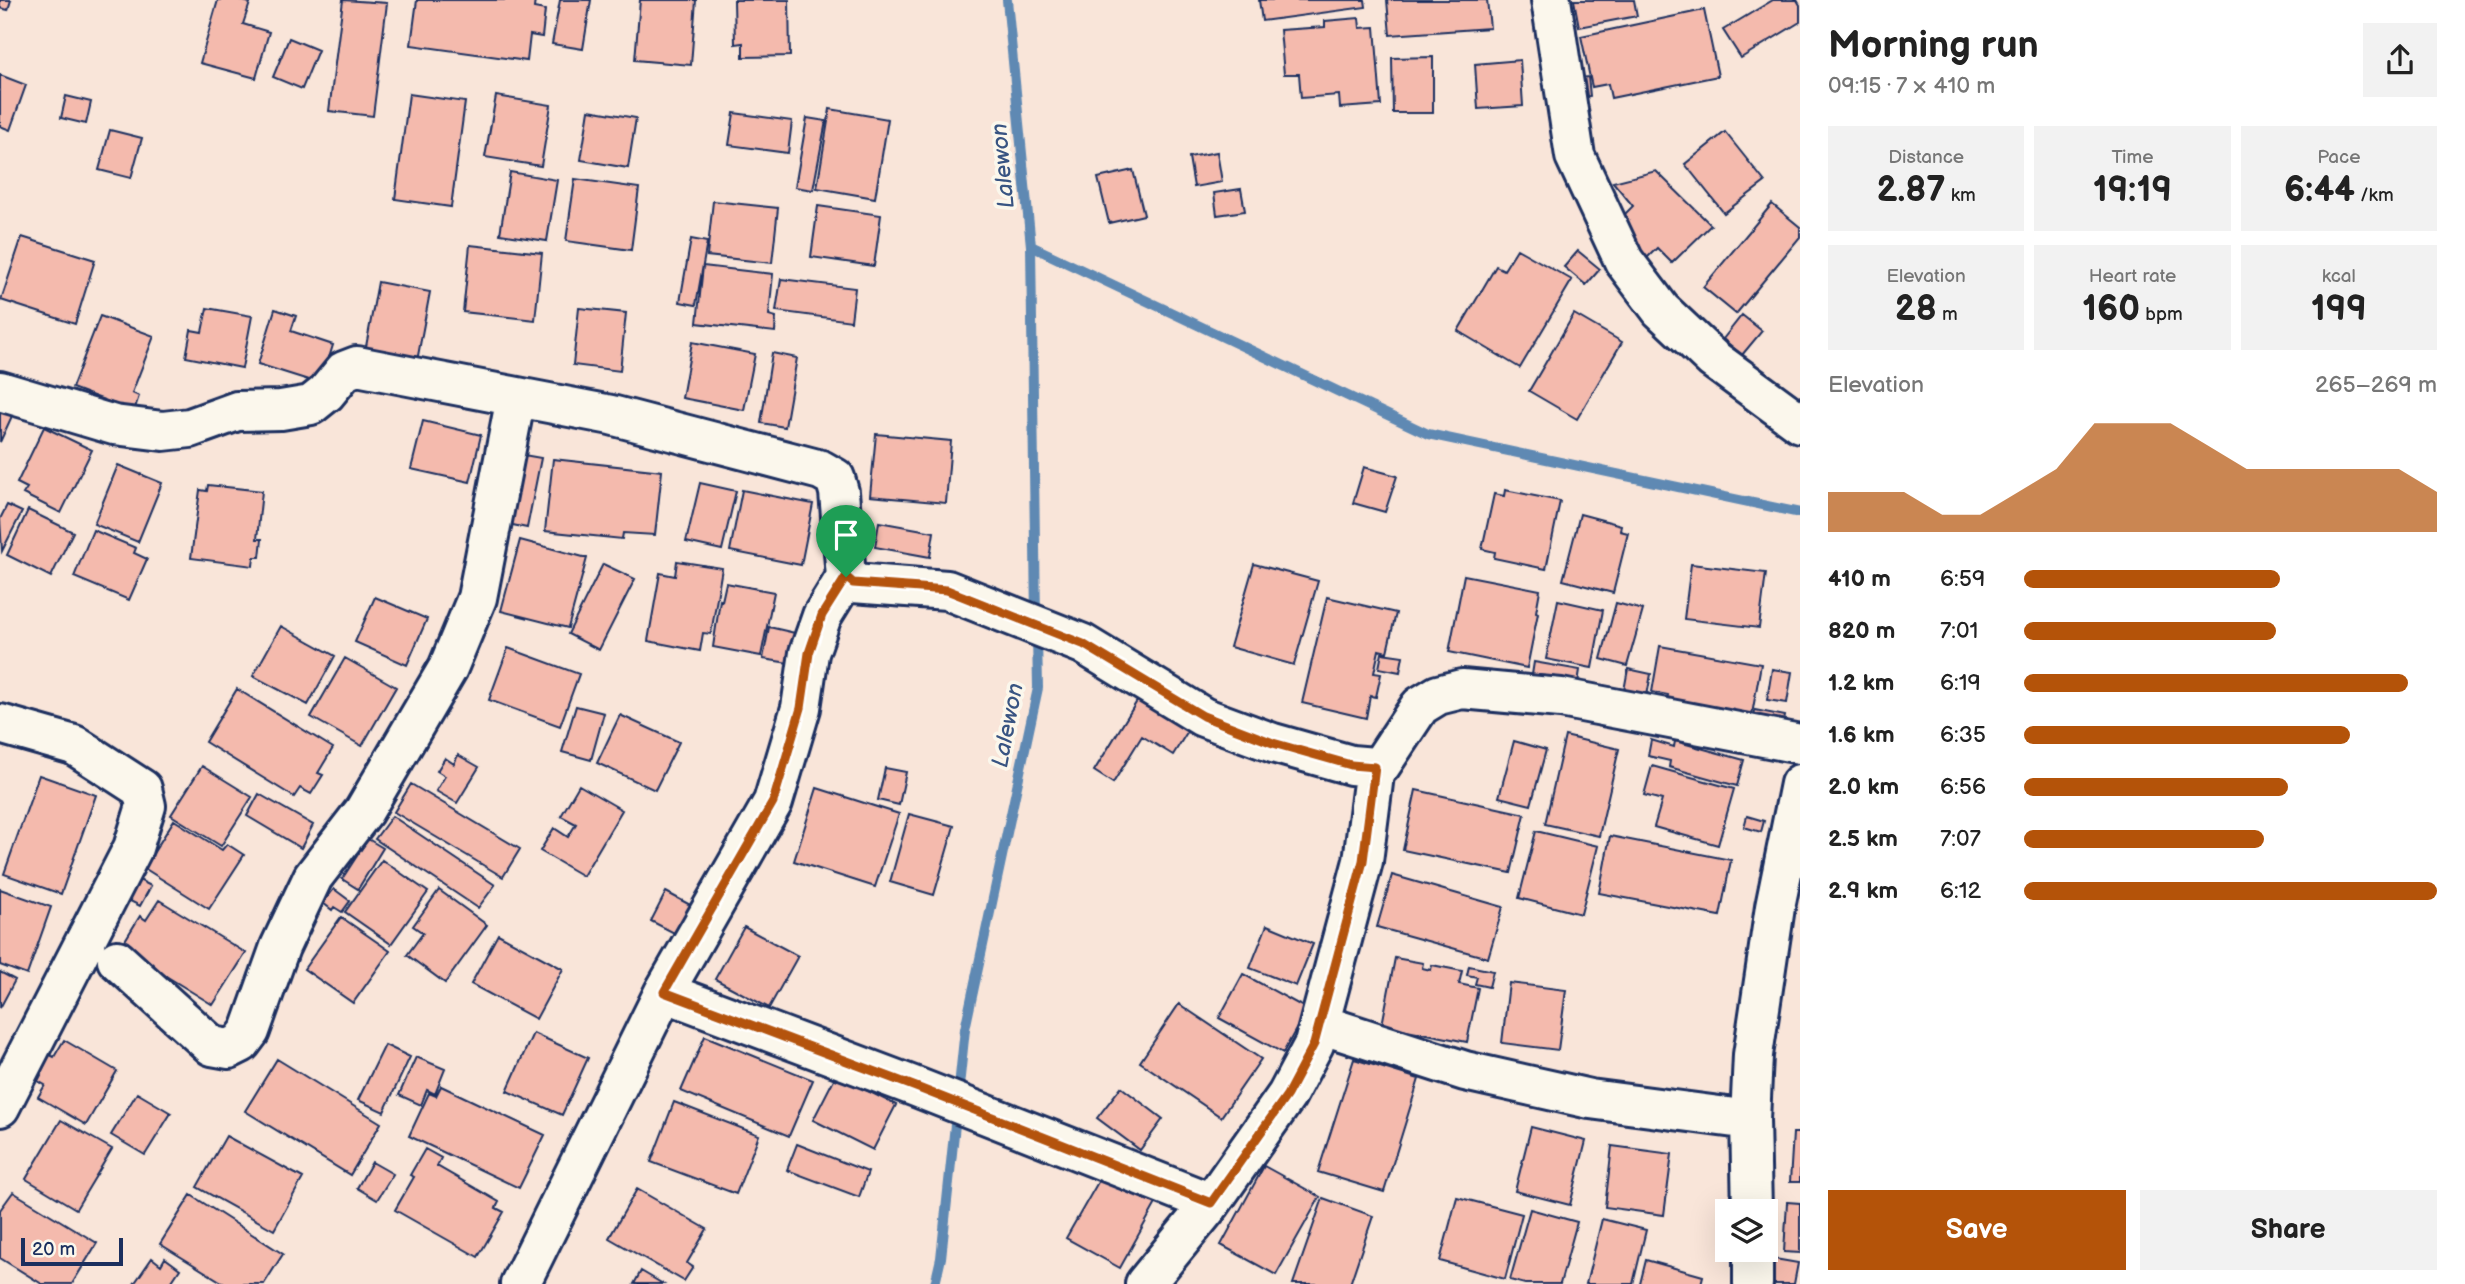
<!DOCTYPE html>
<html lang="en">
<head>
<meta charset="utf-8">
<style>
	:root { --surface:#fff; --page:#f2f2f2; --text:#222; --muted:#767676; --accent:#b45309 }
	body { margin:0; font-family:"Balsamiq Sans",sans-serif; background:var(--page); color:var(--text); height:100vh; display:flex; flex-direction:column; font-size:26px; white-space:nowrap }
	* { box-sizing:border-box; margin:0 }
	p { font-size:23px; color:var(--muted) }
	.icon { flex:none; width:38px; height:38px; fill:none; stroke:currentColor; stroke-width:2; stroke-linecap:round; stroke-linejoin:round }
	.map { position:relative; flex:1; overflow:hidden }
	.details { display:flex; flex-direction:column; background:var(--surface); width:665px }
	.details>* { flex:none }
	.buttons { position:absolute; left:1715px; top:1199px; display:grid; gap:14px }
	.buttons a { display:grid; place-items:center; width:63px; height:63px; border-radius:0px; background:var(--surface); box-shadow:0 7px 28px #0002; font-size:35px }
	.scale { position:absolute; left:21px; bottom:18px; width:102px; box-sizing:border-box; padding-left:7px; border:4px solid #1b2f5e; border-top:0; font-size:19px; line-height:24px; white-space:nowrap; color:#1b2f5e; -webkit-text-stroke:5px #fbf7ec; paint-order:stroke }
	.pin { position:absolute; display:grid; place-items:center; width:60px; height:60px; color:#fff; margin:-72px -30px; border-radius:50% 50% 50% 0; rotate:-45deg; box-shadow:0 0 7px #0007 }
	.pin .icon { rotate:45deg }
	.round { display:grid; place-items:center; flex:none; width:74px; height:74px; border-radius:0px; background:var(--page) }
	.summary { display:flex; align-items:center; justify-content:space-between; height:119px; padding:0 28px }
	h1 { font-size:38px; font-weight:700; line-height:52px }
	.metrics { display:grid; grid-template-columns:repeat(3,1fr); gap:10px; height:119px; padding:7px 28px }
	.metrics div { display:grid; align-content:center; border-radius:0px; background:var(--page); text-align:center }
	.metrics b { font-size:35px; font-weight:700 }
	.metrics small { font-size:19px; font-weight:400 }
	.metrics p { font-size:19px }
	.chart { height:196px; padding:14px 28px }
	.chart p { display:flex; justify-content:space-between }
	.chart svg { width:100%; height:126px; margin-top:7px; fill:var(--accent); opacity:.7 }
	.primary-button { display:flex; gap:14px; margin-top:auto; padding:14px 28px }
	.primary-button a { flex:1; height:80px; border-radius:0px; background:var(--accent); color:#fff; font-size:28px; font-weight:700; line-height:80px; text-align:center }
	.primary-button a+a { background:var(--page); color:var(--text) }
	ul { padding:0 28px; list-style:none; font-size:23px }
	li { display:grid; grid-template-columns:112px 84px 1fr; align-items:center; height:52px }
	li i { height:18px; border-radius:9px; background:var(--accent) }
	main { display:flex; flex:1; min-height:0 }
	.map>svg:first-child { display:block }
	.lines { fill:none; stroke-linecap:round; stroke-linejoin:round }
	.stream { stroke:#5f89b3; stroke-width:10 }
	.building { fill:#f4baad; stroke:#1b2f5e; stroke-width:2 }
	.minor-casing { stroke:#1b2f5e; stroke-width:44 }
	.minor { stroke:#fbf7ec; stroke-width:38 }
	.route-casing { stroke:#fff; stroke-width:14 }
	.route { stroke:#b45309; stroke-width:9 }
	.labels { text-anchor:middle; stroke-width:7; stroke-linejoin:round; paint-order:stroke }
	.water-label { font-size:23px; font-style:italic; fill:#385482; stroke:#fbf7ec }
</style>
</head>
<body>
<main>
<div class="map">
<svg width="1800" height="1284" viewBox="0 0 1800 1284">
	<rect width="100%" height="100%" fill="#f9e5d9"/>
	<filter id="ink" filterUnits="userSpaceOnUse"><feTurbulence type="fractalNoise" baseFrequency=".0143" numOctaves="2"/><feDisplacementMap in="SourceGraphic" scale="14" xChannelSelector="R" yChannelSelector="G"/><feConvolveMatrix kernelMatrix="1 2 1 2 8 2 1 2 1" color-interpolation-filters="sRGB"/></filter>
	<g filter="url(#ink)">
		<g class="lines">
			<path class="stream" d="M1007 0 1031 246 1036 619
				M1031 246 1428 434 1800 513
				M935 1284 941 1258 965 1029 1038 688 1037 635"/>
		</g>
		<path class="building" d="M0 0H11L8 10 0 8Z
			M218 0H240L250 3 243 24 269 32 256 78 200 63Z
			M343 0 387 3 373 116 329 111Z
			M417 0H535L534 8 545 10 542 37 530 35 527 61 411 45Z
			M560 0H591L583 49 552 44Z
			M640 0H696L691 65 635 60Z
			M734 0H789L790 56 743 57V43L735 44Z
			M1259 0H1365L1366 7 1262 21Z
			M1387 0H1487L1490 28 1390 35Z
			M1574 0H1634L1637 16 1579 27Z
			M1773 0H1797L1800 5V22L1741 58 1723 30Z
			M1704 10 1718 76 1611 98 1608 84 1592 87 1581 36Z
			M1359 18 1360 28 1375 27 1381 105 1340 108 1339 95 1301 98 1299 74H1284L1280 30 1325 27V21Z
			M289 38 318 50 302 89 273 77Z
			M1433 57V113H1393L1392 58Z
			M1520 60 1523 106 1478 109 1475 64Z
			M0 75 26 85 10 130 0 126Z
			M1588 77 1590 96 1574 98 1571 79Z
			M409 94 465 102 451 207 395 199Z
			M66 96 91 102 86 124 61 118Z
			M496 96 551 105 541 166 485 157Z
			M830 109 888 119 875 198 817 188Z
			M589 110 636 118 628 168 581 160Z
			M734 113 792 121 788 153 729 145Z
			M807 118 826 121 813 190 795 187Z
			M110 130 142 138 131 178 99 170Z
			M1725 132 1765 182 1724 213 1685 164Z
			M1217 152 1222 182 1194 187 1189 157Z
			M1133 170 1144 215 1109 223 1098 178Z
			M1656 171 1711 225 1672 263 1657 248 1644 261 1612 227 1633 206 1613 182Z
			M510 172 557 180 547 241 500 234Z
			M575 179 639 188 631 250 566 241Z
			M1241 189 1245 211 1217 215 1214 193Z
			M713 201 778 208 772 263 707 256Z
			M1772 204 1800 227V237L1736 314 1703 287Z
			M818 206 881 215 874 266 811 257Z
			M22 237 95 260 75 324 1 300Z
			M691 239 707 242 696 305 680 302Z
			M470 245 542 253 535 320 463 312Z
			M1517 249 1572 280 1520 368 1458 331 1496 266 1504 270Z
			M1578 251 1600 269 1586 285 1564 267Z
			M703 266 773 274 769 315 776 317 775 332 697 323Z
			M781 279 855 288 851 321 776 311Z
			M378 282 430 292 417 361 365 352Z
			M207 308 252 316 242 368 186 357 191 330 202 332Z
			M579 308 626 313 620 371 573 365Z
			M275 309 296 316 291 331 333 345 321 384 258 364Z
			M1574 314 1622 342 1577 419 1529 391Z
			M1742 315 1762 331 1742 355 1723 339Z
			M100 316 154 336 132 393 139 396 133 414 114 406 115 404 72 388Z
			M692 342 755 354 744 410 682 398Z
			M772 353 797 358 785 427 761 423Z
			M0 410 12 416 0 442Z
			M423 421 481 435 470 482 411 469Z
			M44 427 92 450 61 513 23 494 27 488 17 483Z
			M876 434 951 441 946 503 870 496Z
			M518 454 541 458 527 528 503 523Z
			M553 459 662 471 655 535 623 533 622 539 545 531Z
			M118 465 162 483 138 542 94 524Z
			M1364 467 1397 476 1385 512 1353 503Z
			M700 483 736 491 722 550 686 542Z
			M208 485 262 491 257 539H262L260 557H254L253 566 191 558 200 490 207 491Z
			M742 490 813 504 801 565 730 551Z
			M1505 490 1560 501 1546 569 1494 558 1495 552 1482 549 1494 494 1504 496Z
			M7 505 22 512 2 551 0 519Z
			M28 510 73 532 51 577 7 555Z
			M1580 514 1621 525 1620 531 1628 533 1613 593 1563 580Z
			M879 522 934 532 930 557 875 547Z
			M93 530 136 548 134 553 147 559 129 600 74 577Z
			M520 540 587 558 568 628 501 611Z
			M677 561 722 568 711 634 703 633 700 651 648 641 660 573 675 576Z
			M603 564 635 579 599 650 568 634Z
			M1254 564 1318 581 1294 665 1230 647Z
			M1691 564 1766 573 1759 628 1684 619Z
			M1464 575 1540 590 1536 612 1538 613 1527 668 1449 652Z
			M726 583 774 592 761 656 713 647 720 600 722 601Z
			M375 597 427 619 407 665 355 642Z
			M1327 597 1396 613 1387 652 1379 650 1374 673 1381 674 1376 697 1370 696 1366 718 1302 703Z
			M1558 600 1603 610 1592 668 1546 659Z
			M1616 603 1643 610 1627 666 1601 659Z
			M281 626 335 656 308 705 253 676Z
			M769 627 795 633 789 663 763 659Z
			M1660 646 1761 664 1751 720 1666 705 1668 695 1652 692Z
			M508 648 579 674 560 726 489 700Z
			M1382 653 1403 656 1400 672 1379 668Z
			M345 658 396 687 362 746 311 717Z
			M1534 662 1580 670 1577 689 1531 681Z
			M1628 669 1651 674 1646 701 1623 696Z
			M1772 669 1792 672 1787 703 1767 700Z
			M237 689 333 748 318 773 323 775 311 794 300 788 294 797 205 742Z
			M1139 698 1189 729 1173 755 1142 736 1113 783 1094 771Z
			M576 706 604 713 591 760 562 752Z
			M1755 710 1785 716 1781 738 1752 733Z
			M620 715 679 742 655 790 597 763Z
			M1565 736 1619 749 1599 836 1545 824Z
			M1651 740 1674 747 1675 741 1744 760 1737 786 1669 767 1670 761 1648 756Z
			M1514 741 1546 750 1531 805 1499 797Z
			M458 755 479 767 457 803 436 791 445 776 437 771 445 758 454 764Z
			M202 766 252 797 221 846 171 815Z
			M1652 766 1734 789 1718 845 1654 827 1662 800 1644 795Z
			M885 768 906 772 899 805 878 800Z
			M39 775 96 795 61 894 4 874Z
			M411 784 520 849 503 877 394 812Z
			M579 785 622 810 583 876 540 851 554 828 568 837 576 824 561 816Z
			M817 788 899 814 875 887 794 861Z
			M1416 790 1525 814 1511 873 1403 850Z
			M259 794 313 825 301 848 247 816Z
			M909 814 954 826 934 895 890 882Z
			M392 816 495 885 478 908 375 839Z
			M1747 816 1764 821 1761 832 1744 827Z
			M174 820 222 850 227 844 244 855 209 909 144 868Z
			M1536 831 1598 846 1581 914 1519 898Z
			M1610 836 1731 860 1720 916 1599 893Z
			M368 839 383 848 358 889 342 879Z
			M382 860 428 892 391 944 345 912Z
			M1392 875 1503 907 1488 958 1377 927Z
			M133 877 151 886 140 906 122 897Z
			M0 889 51 907 27 975 0 965Z
			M334 889 350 901 342 912 334 907 332 910 323 903Z
			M439 890 487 925 445 983 407 955 423 933 413 926Z
			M666 892 694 907 680 936 651 921Z
			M159 900 246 953 213 1005 127 952 131 946 124 942 140 916 146 920Z
			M341 917 390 951 353 1003 304 969Z
			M1267 925 1313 944 1296 986 1250 968Z
			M744 927 798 956 769 1008 715 979Z
			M498 934 563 969 536 1019 471 984Z
			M1395 958 1423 963 1422 968 1431 970 1432 965 1462 971 1459 984 1478 988 1467 1042 1382 1025Z
			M1469 966 1493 971 1489 987 1475 984 1477 977 1467 975Z
			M0 972 15 980 0 1008Z
			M1243 974 1307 1009 1283 1053 1219 1018Z
			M1509 983 1566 990 1558 1050 1502 1043Z
			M1179 1004 1261 1059 1221 1117 1140 1062Z
			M533 1033 588 1058 562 1115 507 1091Z
			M705 1036 813 1080 789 1136 681 1091Z
			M64 1040 117 1071 86 1125 38 1097 45 1085 38 1081 41 1075 35 1071 46 1053 54 1057Z
			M385 1045 410 1057 384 1112 358 1100Z
			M416 1057 445 1069 435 1094 427 1090 421 1105 399 1095Z
			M277 1059 381 1123 350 1175 245 1111Z
			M1354 1059 1419 1079 1384 1192 1318 1172Z
			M836 1075 896 1105 873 1150 813 1120Z
			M441 1086 545 1135 519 1188 409 1136 429 1093 436 1096Z
			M1121 1087 1163 1119 1140 1150 1097 1118Z
			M137 1093 171 1113 145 1155 111 1135Z
			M674 1102 759 1135 736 1194 651 1162Z
			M61 1120 112 1149 76 1209 26 1179Z
			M1531 1127 1586 1141 1570 1205 1515 1191Z
			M1793 1133H1800V1182H1790Z
			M226 1136 303 1178 274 1230 197 1187Z
			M797 1144 868 1172 859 1197 787 1170Z
			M1612 1146 1672 1154 1664 1215 1605 1207Z
			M425 1149 441 1158 437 1166 499 1202 496 1208 504 1212 478 1257 395 1210 414 1177 410 1175Z
			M372 1162 393 1174 377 1200 357 1188Z
			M1264 1166 1320 1197 1276 1275 1221 1245Z
			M1106 1168 1159 1198 1120 1268 1066 1238Z
			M637 1189 707 1229 687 1263 693 1267 684 1281 609 1238Z
			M13 1192 97 1243 72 1284H42L0 1258V1210Z
			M191 1195 283 1254 264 1284H225L160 1244Z
			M1457 1197 1522 1214 1505 1279 1440 1261Z
			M1323 1198 1373 1216 1350 1284H1293Z
			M1787 1202 1800 1203V1253L1784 1252Z
			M1530 1209 1577 1222 1560 1284H1525L1510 1280Z
			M1602 1219 1646 1230 1633 1284H1586Z
			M152 1258 161 1265 165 1258 180 1269 170 1284H134Z
			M1775 1259 1798 1263 1794 1284H1771Z
			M1646 1260 1703 1276 1701 1284H1640Z
			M641 1271 663 1284H634Z"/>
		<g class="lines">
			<g class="minor-casing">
				<path id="minor" d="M1551 0 1575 156 1624 261 1661 310 1713 359 1800 423
					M0 391 114 425 163 431 190 428 237 411 281 410 311 405 326 393 344 371 357 366 611 415 821 470 835 478 839 492 846 577 848 581 853 583 947 590 1083 644 1203 717 1273 743 1351 765 1375 767 1381 765 1420 706 1438 695 1462 689 1561 698 1800 744
					M846 577 822 616 809 653 801 708 773 802 664 992 916 1087 1211 1203
					M0 724 74 745 142 789 146 806 133 848 0 1107
					M117 960 212 1046 229 1049 241 1043 250 1031 280 947 313 877 364 811 448 668 477 598 516 397
					M1320 1024 1465 1071 1590 1099 1750 1120
					M1752 1211 1750 1120 1753 1055 1775 907 1800 784
					M1753 1250V1284
					M520 1284 664 992
					M1145 1284 1211 1203 1287 1095 1314 1044 1363 861 1375 767"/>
			</g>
			<use href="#minor" class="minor"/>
		</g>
	</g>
	<g class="lines" filter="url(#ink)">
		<g class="route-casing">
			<path id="route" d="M846 577 853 583 947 590 1083 644 1203 716 1273 743 1351 765 1375 767 1363 861 1314 1044 1287 1095 1211 1203 916 1087 664 992 773 802 801 708 809 653 822 615Z"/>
		</g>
		<use href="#route" class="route"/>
	</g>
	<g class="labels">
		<g class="water-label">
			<text transform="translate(1002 166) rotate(-95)" y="8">Lalewon</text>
			<text transform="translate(1007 725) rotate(-79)" y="8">Lalewon</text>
		</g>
	</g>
</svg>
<div class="buttons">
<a><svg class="icon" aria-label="layers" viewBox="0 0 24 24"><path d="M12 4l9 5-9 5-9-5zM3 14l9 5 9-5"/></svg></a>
</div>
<div class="scale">20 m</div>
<div class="pin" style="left:846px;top:577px;background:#1e9e55"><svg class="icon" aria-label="arrive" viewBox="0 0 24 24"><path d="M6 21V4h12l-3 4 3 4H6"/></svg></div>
</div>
<section class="details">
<div class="summary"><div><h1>Morning run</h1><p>09:15 · 7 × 410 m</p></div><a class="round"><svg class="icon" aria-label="share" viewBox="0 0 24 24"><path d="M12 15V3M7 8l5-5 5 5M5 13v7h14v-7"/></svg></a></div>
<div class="metrics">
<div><p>Distance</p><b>2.87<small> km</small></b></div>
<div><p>Time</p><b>19:19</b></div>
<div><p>Pace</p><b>6:44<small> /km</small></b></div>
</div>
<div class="metrics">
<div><p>Elevation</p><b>28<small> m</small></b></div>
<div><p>Heart rate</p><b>160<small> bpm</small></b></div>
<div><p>kcal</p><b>199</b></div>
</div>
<div class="chart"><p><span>Elevation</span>265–269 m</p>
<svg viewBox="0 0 160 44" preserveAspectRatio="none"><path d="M0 44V30L10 30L20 30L30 38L40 38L50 30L60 22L70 6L80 6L90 6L100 14L110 22L120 22L130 22L140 22L150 22L160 30V44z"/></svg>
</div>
<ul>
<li><b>410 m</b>6:59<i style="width:62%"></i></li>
<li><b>820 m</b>7:01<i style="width:61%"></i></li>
<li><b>1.2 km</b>6:19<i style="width:93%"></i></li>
<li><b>1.6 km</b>6:35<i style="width:79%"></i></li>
<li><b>2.0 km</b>6:56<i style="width:64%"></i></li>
<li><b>2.5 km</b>7:07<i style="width:58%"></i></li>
<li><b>2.9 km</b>6:12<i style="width:100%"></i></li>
</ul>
<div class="primary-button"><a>Save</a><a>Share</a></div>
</section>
</main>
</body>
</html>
